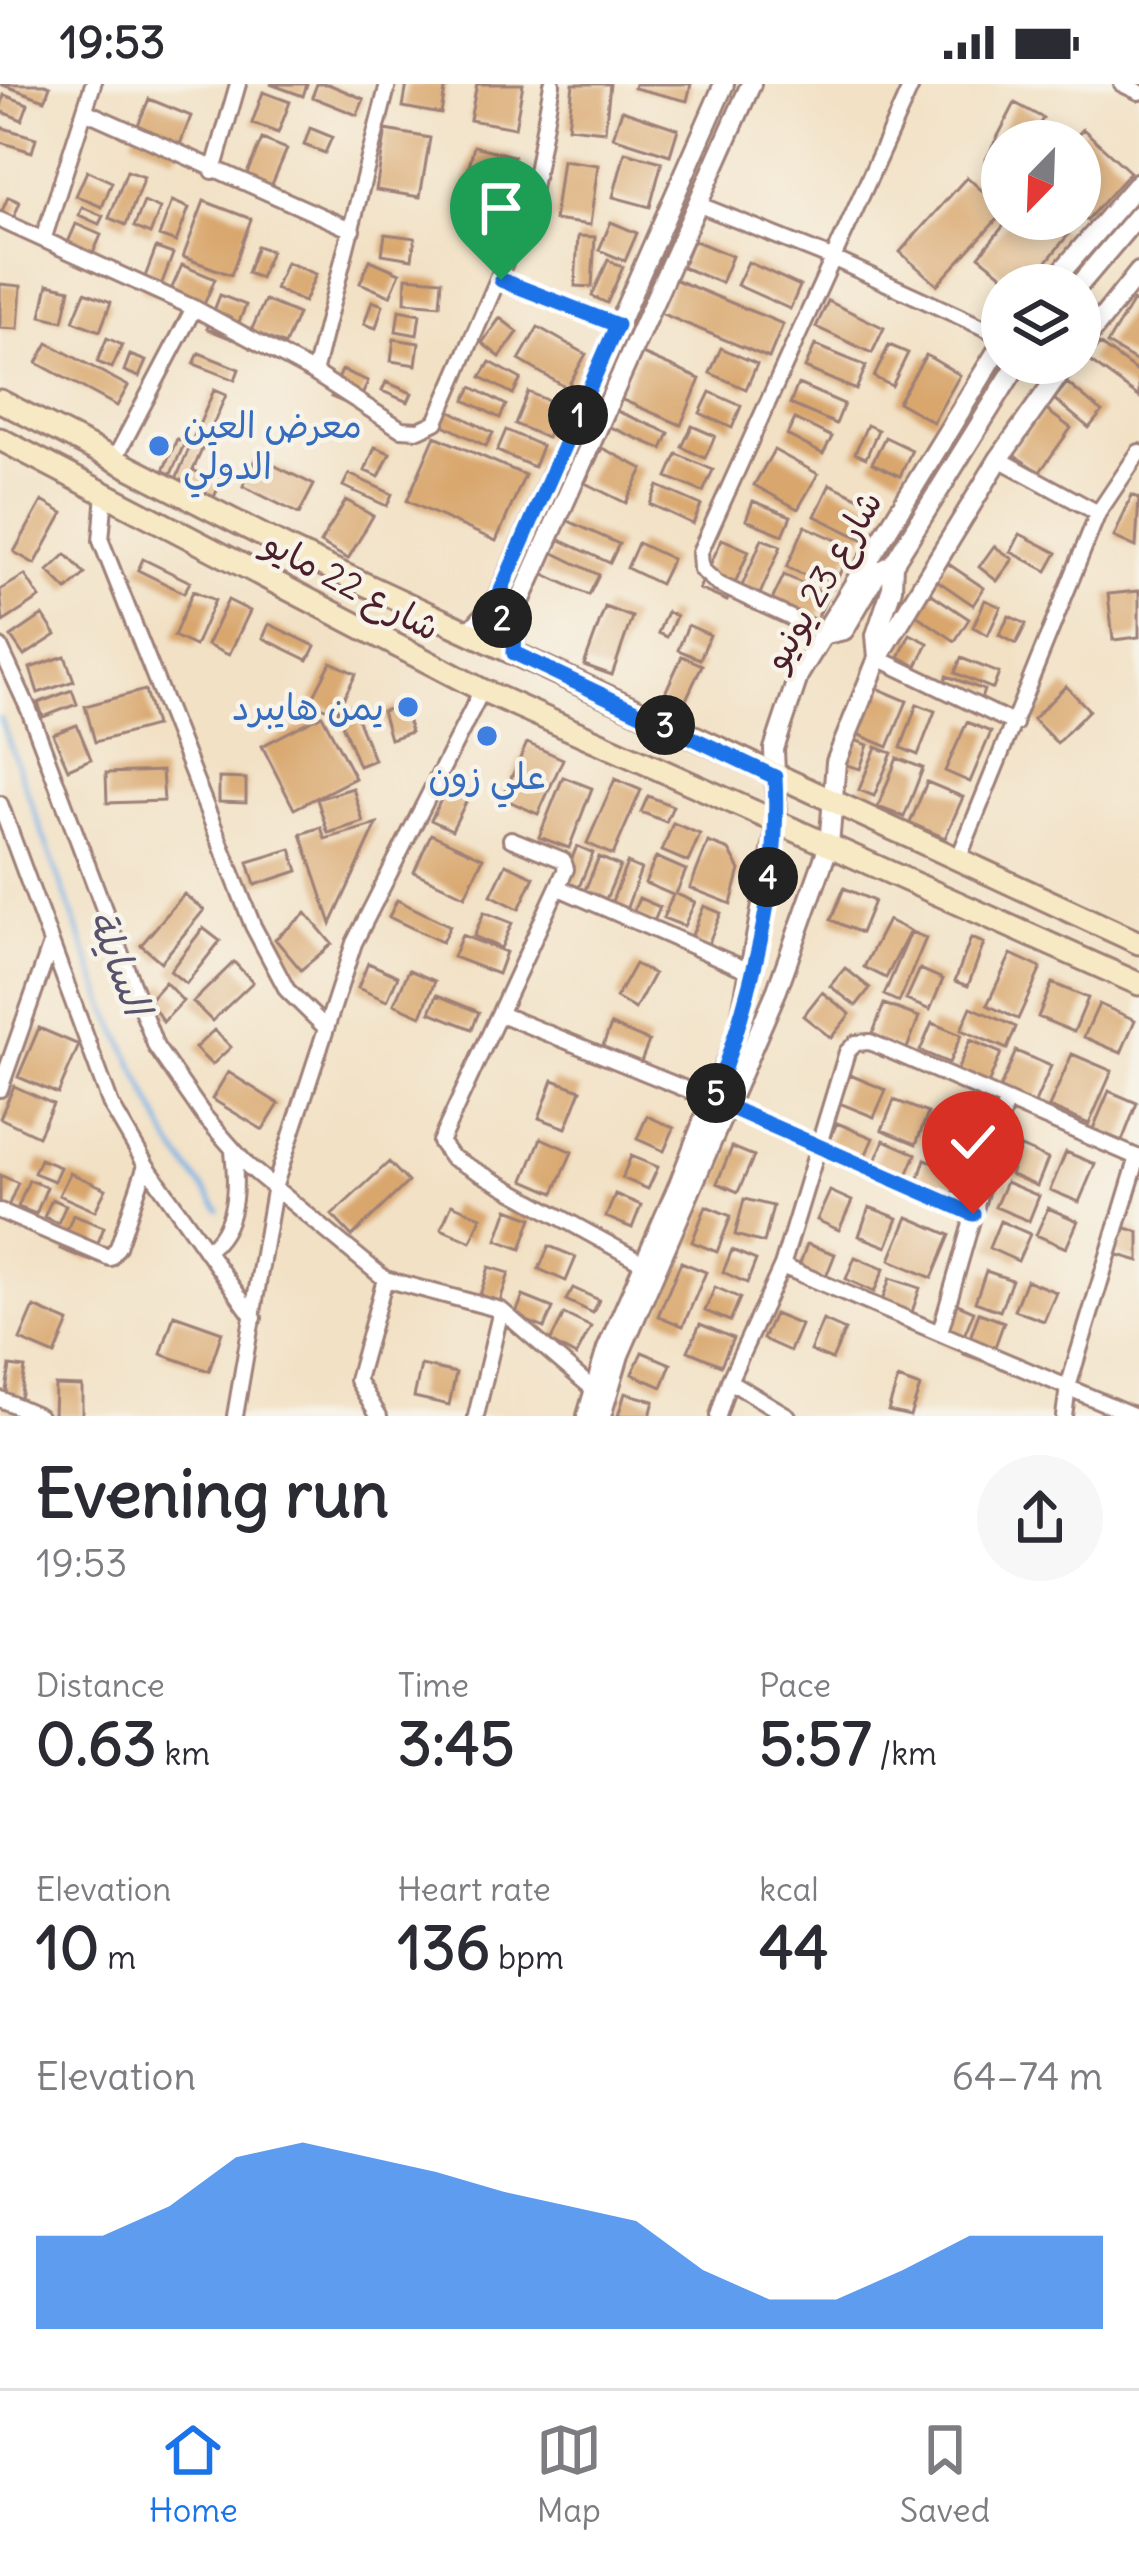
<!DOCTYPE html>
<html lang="en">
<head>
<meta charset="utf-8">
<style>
	:root { --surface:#fff; --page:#f7f7f7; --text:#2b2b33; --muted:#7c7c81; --line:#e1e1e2; --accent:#1a73e8 }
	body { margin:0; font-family:Delius,"Playpen Sans Arabic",sans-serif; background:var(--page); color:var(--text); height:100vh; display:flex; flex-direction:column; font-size:45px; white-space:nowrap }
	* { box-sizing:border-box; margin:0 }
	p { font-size:39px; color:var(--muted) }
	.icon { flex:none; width:66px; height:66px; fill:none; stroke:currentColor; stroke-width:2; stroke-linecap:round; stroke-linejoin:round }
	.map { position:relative; height:1332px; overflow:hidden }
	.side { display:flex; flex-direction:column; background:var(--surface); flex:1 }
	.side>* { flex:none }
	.needle { width:78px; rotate:203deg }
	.buttons { position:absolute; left:981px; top:36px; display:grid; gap:24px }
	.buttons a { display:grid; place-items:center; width:120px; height:120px; border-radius:50%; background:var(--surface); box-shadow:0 6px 18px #0003; font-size:60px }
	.pin { position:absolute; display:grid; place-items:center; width:102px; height:102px; color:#fff; margin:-123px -51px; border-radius:50% 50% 50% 0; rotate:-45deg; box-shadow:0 0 12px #0007 }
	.pin .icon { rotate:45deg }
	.km { position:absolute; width:60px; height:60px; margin:-30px; border-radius:50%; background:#222; color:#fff; font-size:33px; line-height:60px; text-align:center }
	.round { display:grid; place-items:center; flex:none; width:126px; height:126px; border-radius:63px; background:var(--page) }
	.head { display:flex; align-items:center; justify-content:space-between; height:204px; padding:0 36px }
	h1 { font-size:66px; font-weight:700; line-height:90px }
	.figures { display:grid; grid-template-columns:repeat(3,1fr); gap:18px; height:204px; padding:12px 36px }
	.figures div { display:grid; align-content:center }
	.figures b { font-size:60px; font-weight:700 }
	.figures small { font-size:33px; font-weight:400 }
	.figures p { font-size:33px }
	.chart { height:336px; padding:24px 36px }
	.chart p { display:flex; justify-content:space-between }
	.chart svg { width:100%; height:216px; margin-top:12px; fill:var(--accent); opacity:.7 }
	.status { display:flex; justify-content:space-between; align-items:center; height:84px; padding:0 60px; background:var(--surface); direction:ltr }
	.status svg { height:33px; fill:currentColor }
	.tabs { display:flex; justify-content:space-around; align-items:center; height:168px; border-top:3px solid var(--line); background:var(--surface); font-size:33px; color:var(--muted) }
	.tabs a { display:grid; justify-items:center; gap:6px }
	.tabs .current { color:var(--accent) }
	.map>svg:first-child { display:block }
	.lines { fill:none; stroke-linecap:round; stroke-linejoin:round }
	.stream { stroke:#74b0e6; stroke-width:4.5 }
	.building { fill:#d9a76e }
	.minor-casing { stroke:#9e8078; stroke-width:20 }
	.tertiary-casing { stroke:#9e8078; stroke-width:24 }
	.secondary-casing { stroke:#9e8078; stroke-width:27 }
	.minor { stroke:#fff; stroke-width:14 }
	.tertiary { stroke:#fff; stroke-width:18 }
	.secondary { stroke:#f7e9c3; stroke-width:21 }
	.route-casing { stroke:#fff; stroke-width:24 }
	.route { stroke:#1a73e8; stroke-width:15 }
	.shop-dot { fill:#3f7fe0; stroke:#f7f3e8; stroke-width:4.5 }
	.labels { text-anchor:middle; stroke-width:9; stroke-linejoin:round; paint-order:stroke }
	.shop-label { font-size:36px; fill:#366cbe; stroke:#f7f3e8; text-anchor:start }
	.street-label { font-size:36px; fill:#4a1f2b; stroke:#f7f3e8 }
	.water-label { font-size:39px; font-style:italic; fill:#59526c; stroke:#f7f3e8 }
</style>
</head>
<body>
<div class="status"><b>19:53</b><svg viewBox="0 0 49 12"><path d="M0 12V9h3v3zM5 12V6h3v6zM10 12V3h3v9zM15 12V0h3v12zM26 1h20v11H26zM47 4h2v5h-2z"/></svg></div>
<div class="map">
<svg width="1139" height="1332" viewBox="0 0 1139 1332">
	<rect width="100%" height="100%" fill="#f7f3e8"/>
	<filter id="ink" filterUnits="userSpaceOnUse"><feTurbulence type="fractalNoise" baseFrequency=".00833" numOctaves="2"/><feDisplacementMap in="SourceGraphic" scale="24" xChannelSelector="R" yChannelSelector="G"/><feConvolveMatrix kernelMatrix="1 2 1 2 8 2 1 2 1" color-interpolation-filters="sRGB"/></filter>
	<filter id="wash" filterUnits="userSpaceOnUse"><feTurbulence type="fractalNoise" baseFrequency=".004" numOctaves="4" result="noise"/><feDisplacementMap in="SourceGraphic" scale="48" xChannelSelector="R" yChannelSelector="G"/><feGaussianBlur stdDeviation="2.7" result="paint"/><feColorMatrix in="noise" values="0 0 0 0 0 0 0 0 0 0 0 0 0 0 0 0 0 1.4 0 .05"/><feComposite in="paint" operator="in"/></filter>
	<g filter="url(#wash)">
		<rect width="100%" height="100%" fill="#f2e1c5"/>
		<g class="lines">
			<path class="stream" d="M0 634 108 927 171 1060 219 1126"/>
		</g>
		<g id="blocks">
			<path class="building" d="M0 0H45L50 2 45 16Z
				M270 0H307L303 12Z
				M317 0H328L364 15 357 31 312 13Z
				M407 0H446L441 30 403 23Z
				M477 0H523L515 44 470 36Z
				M573 0H610L605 47 568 43Z
				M635 0H691L687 17 634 4Z
				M263 8 290 18 278 49 252 39Z
				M4 11 28 20 22 36 0 27Z
				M149 15 191 32 175 73 132 55Z
				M1015 19 1043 34 1030 57H1002V86L985 77Z
				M622 26 678 45 670 71 613 53Z
				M0 43 36 54 32 68 0 58Z
				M310 44 332 53 325 69 304 61Z
				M1083 45 1130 88 1087 136 1080 130V57H1072Z
				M386 46 430 54 420 113 376 106Z
				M262 55 287 65 270 105 245 94Z
				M474 62 514 72 499 133 459 123Z
				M625 68 662 78 650 123 613 113Z
				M562 76 598 81 590 141 554 136Z
				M87 87 112 98 102 123 76 112Z
				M127 87 144 93 126 141 109 134Z
				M967 93 1002 125V130L937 201 900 168Z
				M8 113 20 118 10 143 0 132Z
				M172 117 189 124 176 158 159 152Z
				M204 117 251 135 231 191 183 173Z
				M144 118 160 125 150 150 134 143Z
				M82 123 103 132 99 140 79 131Z
				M1009 135H1048L1068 151 1028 201H1015L979 172Z
				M611 138 637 149 625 177 599 166Z
				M76 140 101 151 91 174 66 163Z
				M385 150 415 154 412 175 382 170Z
				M578 152 595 153 592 203 575 202Z
				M693 156 732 172 721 199 682 183Z
				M257 162 271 167 260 194 247 189Z
				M156 164 173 170 157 212 140 206Z
				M370 176 400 189 390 212 360 199Z
				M608 176 623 183 607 219 592 212Z
				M286 178 316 190 304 218 275 205Z
				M748 178 800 202 790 225 737 201Z
				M182 181 215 195 201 227 168 213Z
				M406 193 442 196 440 221 405 218Z
				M674 195 783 240 769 274 660 229Z
				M0 200 21 202 18 245 0 244Z
				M48 200 70 205 63 237 41 232Z
				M85 208 111 218 100 247 73 237Z
				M220 211 246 221 232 255 207 245Z
				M265 216 298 230 285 261 251 247Z
				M372 217 383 221 376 244 364 240Z
				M828 217 884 244 872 269 816 243Z
				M1133 217 1139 221V279L1107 260Z
				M399 226 420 230 417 251 396 247Z
				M500 234 518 248 500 273 482 259Z
				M538 243 586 270 567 304 519 276Z
				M107 254 122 261 112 284 97 278Z
				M394 255 419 259 416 281 391 277Z
				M48 259 128 302 117 322 37 279Z
				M1099 260 1139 289V313L1088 276Z
				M815 261 866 282 856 306 805 284Z
				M889 261 908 269 892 302 874 293Z
				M721 264 757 280 746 305 710 289Z
				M199 269 239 285 235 296 194 280Z
				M640 269 700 295 681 341 620 315Z
				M130 271 146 277 139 293 124 287Z
				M926 271 960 291 933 338 898 318Z
				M490 278 521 295 513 310 481 293Z
				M342 286 368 297 357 324 331 313Z
				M386 298 412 309 408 318 382 307Z
				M1067 299 1102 328 1089 344 1054 315Z
				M798 300 844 320 836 340 790 320Z
				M472 303 506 321 500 334 465 316Z
				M214 306 226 311 193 386 208 393 216 379 227 385 214 413 176 395Z
				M528 308 560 322 547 354 515 340Z
				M710 308 741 322 732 344 700 329Z
				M447 325 493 349 486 362 440 339Z
				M612 325 669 349 662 365 605 341Z
				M1045 325 1071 344 1039 389 1012 369Z
				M795 335 832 353 823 370 787 351Z
				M867 341 878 346 866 374 855 369Z
				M692 342 715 352 705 374 682 363Z
				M506 346 542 362 534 383 497 367Z
				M435 352 525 391 496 457 407 417Z
				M885 353 912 366 900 392 872 379Z
				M177 355 185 358 171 390 163 387Z
				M375 363 390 369 379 393 365 387Z
				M602 364 643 385 626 419 585 399Z
				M774 366 818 390 798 425 754 401Z
				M677 370 713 386 703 408 667 393Z
				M257 373 314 401 299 430 243 402Z
				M349 390 392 410 387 422 343 402Z
				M830 400 878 423 862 455 815 432Z
				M658 402 701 421 693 440 650 420Z
				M1132 411 1139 414 1136 463 1114 453Z
				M346 416 373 432 348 475 320 459Z
				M42 417 63 429 35 480 14 468Z
				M753 417 791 432 783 451 746 436Z
				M566 436 619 460 610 479 558 455Z
				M805 442 852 463 833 504 787 483Z
				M1020 450 1057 469 1047 487 1011 468Z
				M722 455 749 467 727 517 699 505Z
				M762 455 781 462 760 510 742 502Z
				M638 459 672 475 660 500 627 484Z
				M994 462 1013 475 997 497 979 483Z
				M552 468 599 491 589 511 542 489Z
				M66 470 85 490 67 506 48 487Z
				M143 475 190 498 184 509 138 486Z
				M947 479 984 504 973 521 935 495Z
				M25 491 40 514 3 538 0 506Z
				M784 491 828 511 816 537 772 516Z
				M193 507 215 516 195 562 174 552Z
				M1139 507V553L1113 556 1108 510Z
				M930 509 969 535 955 557 916 531Z
				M228 516 250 527 229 571 207 561Z
				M985 516 1001 523 988 551 973 543Z
				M605 523 632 533 612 591 584 581Z
				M667 528 676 532 667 553 658 549Z
				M43 531 56 551 24 572 11 553Z
				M1009 532 1026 540 1016 560 999 551Z
				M269 540 315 562 308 576 263 554Z
				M688 541 710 551 700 575 678 566Z
				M910 550 928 559 917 582 899 573Z
				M65 572 74 597 38 609 30 584Z
				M682 572 702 581 678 633 658 624Z
				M961 574 999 589 993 605 955 589Z
				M331 578 356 590 336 629 311 617Z
				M947 592 984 606 981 615 944 601Z
				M1066 602 1089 626 1057 659 1033 635Z
				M874 603 907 617 888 663 855 649Z
				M72 606 77 620 43 633 38 619Z
				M145 606 155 642 95 658 85 622Z
				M917 620 935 627 918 671 901 664Z
				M403 621 411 648 390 655 382 627Z
				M353 624 374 676 359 682 338 630Z
				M322 631 355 694 294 725 262 662Z
				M967 638 991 648 970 698 945 687Z
				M77 641 91 675 68 685 53 650Z
				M852 655 868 661 860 685 843 680Z
				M527 659 563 675 538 730 502 714Z
				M876 663 892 669 874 712 859 706Z
				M897 674 923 684 904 733 878 723Z
				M162 687 164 717 107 719 106 689Z
				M563 693 592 704 569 764 539 753Z
				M219 694 246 695V719L219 718Z
				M615 695 641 706 613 771 587 759Z
				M927 698 963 713 945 754 910 739Z
				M448 701 469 712 452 746 431 736Z
				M353 704 363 738 328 749 317 715Z
				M648 712 673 722 666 738 641 728Z
				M673 739 700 750 688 778 662 767Z
				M377 740 331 840 301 750 321 743 325 755Z
				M431 750 483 774 465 812 414 788Z
				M708 758 729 766 740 786 731 820 690 804Z
				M577 762 593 769 579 803 563 796Z
				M291 765 298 787 255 801 248 778Z
				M599 773 620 782 606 815 585 806Z
				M656 773 686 786 676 810 695 818 684 842 663 834 673 811 645 799Z
				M627 779 641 785 626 826 611 820Z
				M506 780 534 793 519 825 491 811Z
				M844 804 874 817 861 849 831 836Z
				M184 810 204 826 161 878 141 861Z
				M639 814 660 823 653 840 632 831Z
				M397 816 450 842 442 858 389 833Z
				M704 822 721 829 707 863 690 856Z
				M484 828 512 839 501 864 474 852Z
				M306 829 332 860 301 886 275 855Z
				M888 836 910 847 886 894 864 883Z
				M203 844 220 857 186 900 170 887Z
				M911 848 926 854 899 918 884 911Z
				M462 851 506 868 498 890 453 873Z
				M971 854 984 859 968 902 955 897Z
				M1011 870 1041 884 1018 935 987 921Z
				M234 878 253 898 212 937 193 918Z
				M368 879 398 892 387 917 358 904Z
				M635 880 654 890 635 925 616 914Z
				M845 884 870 904 856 922 830 902Z
				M920 885 943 895 930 926 906 916Z
				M409 886 435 897 421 932 394 920Z
				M165 898 183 917 163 938 149 916Z
				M1052 899 1088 914 1074 948 1038 933Z
				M822 908 850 930 831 954 803 932Z
				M437 911 479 928 472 945 430 928Z
				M884 920 919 933 906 967 871 954Z
				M1099 920 1135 936 1121 969 1084 953Z
				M971 923 1016 943 1007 965 961 946Z
				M932 939 961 951 949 979 920 967Z
				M611 941 649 957 640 980 602 964Z
				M39 944 79 961 58 1010 18 993Z
				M214 946 231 963 212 981 195 964Z
				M970 956 1001 969 988 1000 957 987Z
				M1016 967 1051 982 1034 1021 999 1006Z
				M1072 970 1112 987 1089 1040 1049 1023Z
				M228 988 279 1020 263 1046 212 1015Z
				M850 991 886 1006 874 1033 839 1019Z
				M553 996 581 1006 566 1044 539 1034Z
				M14 1002 53 1020 38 1052 0 1034Z
				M1109 1007 1137 1019 1122 1057 1093 1045Z
				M894 1016 928 1029 916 1060 882 1046Z
				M942 1027 973 1039 963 1066 932 1053Z
				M647 1032 674 1044 664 1067 637 1055Z
				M837 1039 873 1054 863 1077 827 1061Z
				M541 1054 572 1068 554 1109 524 1096Z
				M884 1056 916 1070 904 1098 872 1085Z
				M732 1063 754 1072 738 1108 717 1099Z
				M1021 1063 1048 1075 1037 1102 1010 1090Z
				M1066 1068 1095 1080 1079 1118 1050 1106Z
				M631 1072 658 1083 648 1105 622 1094Z
				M40 1075 60 1083 54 1097 34 1089Z
				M925 1075 960 1087 952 1112 917 1100Z
				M389 1078 408 1098 352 1152 332 1131Z
				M70 1089 106 1105 95 1127 59 1111Z
				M0 1091 18 1099 4 1132 0 1130Z
				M29 1096 47 1103 36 1130 18 1123Z
				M1006 1098 1039 1112 1029 1137 995 1123Z
				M830 1107 852 1117 839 1146 817 1136Z
				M615 1110 641 1121 632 1144 606 1133Z
				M52 1115 66 1121 58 1139 44 1133Z
				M744 1115 773 1122 764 1159 735 1151Z
				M452 1120 481 1133 471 1158 441 1145Z
				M706 1122 731 1132 717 1168 692 1158Z
				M869 1123 898 1134 887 1163 859 1152Z
				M1048 1124 1078 1137 1066 1164 1036 1151Z
				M508 1125 532 1134 521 1165 497 1156Z
				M73 1131 104 1143 91 1177 60 1165Z
				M908 1133 950 1151 932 1194 890 1176Z
				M1000 1137 1030 1150 1018 1177 989 1164Z
				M1123 1143 1139 1148V1177L1115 1170Z
				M807 1160 835 1170 824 1198 797 1188Z
				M549 1162 576 1173 566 1197 539 1185Z
				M732 1166 756 1176 747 1199 723 1188Z
				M855 1173 884 1185 874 1208 846 1195Z
				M681 1178 706 1188 683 1242 658 1232Z
				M489 1183 509 1189 500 1217 480 1211Z
				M986 1187 1012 1196 1000 1227 975 1218Z
				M890 1194 920 1204 911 1231 881 1220Z
				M1026 1196 1056 1208 1044 1237 1014 1226Z
				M715 1203 740 1214 730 1237 705 1227Z
				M573 1204 599 1216 593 1229 566 1216Z
				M523 1212 553 1224 544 1244 515 1232Z
				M955 1219 974 1227 958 1266 939 1258Z
				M34 1223 69 1238 55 1271 20 1256Z
				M979 1229 1004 1238 989 1279 964 1270Z
				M564 1230 591 1243 576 1272 550 1258Z
				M774 1230 801 1241 790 1267 763 1255Z
				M174 1231 222 1248 209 1287 161 1270Z
				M823 1236 845 1246 832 1276 810 1267Z
				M700 1240 733 1254 721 1281 688 1267Z
				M642 1268 671 1280 662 1303 632 1290Z
				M421 1281 456 1289 449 1321 414 1313Z
				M10 1282 25 1284 18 1328 3 1325Z
				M898 1295 920 1303 910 1332 888 1327Z
				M55 1301 82 1302V1332H54Z
				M625 1309 654 1317 650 1332H618Z"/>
		</g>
	</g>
	<g filter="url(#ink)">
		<use href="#blocks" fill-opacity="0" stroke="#9e8078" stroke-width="3"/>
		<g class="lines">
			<g class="minor-casing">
				<path id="minor" d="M1122 0 1139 8
					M85 27 352 146
					M213 87 238 0
					M697 120 834 175 1002 252
					M0 136 194 224 314 289 401 345 419 346 436 338 530 121 552 0
					M44 153 93 0
					M501 196 617 241
					M314 289 388 0
					M999 375 1098 429
					M114 376 194 224
					M105 409 101 457 253 842 287 906 326 944
					M826 550 718 500 701 485 700 468 912 0
					M0 563 29 626 156 963 204 1032 248 1082 385 1195 501 1226 593 1305
					M878 574 1015 640
					M0 720 111 1021 146 1081 254 1234
					M511 755 563 776 566 785 440 1058 451 1073 643 1179
					M957 778 1098 429 1139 368
					M559 804 752 888
					M500 930 713 1016 973 1130
					M0 1005 51 860
					M0 1127 110 1174 118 1163 146 1081
					M206 1167C238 1144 237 1102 233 1067
					M782 1182 1135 1332
					M940 1248 1006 1017
					M729 1297 788 1332
					M0 1315 39 1332
					M235 1332 275 1101 354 859 482 606
					M379 1332 357 1296 385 1195
					M476 1332 501 1226
					M718 1332 729 1297 782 1182 847 968 856 959 870 958 1139 1074
					M1064 1332 1068 1303 1138 1073"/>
			</g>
			<g class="tertiary-casing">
				<path id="tertiary" d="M1050 201 1139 98
					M1079 201 1139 130
					M1080 262 1139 188
					M469 549 495 520 724 0
					M826 550 844 546 877 489 893 480 1018 279
					M514 569 515 529 751 0
					M878 574 876 551 892 504 893 480
					M587 1332 607 1265 679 1100 739 945 777 741 774 665 799 590 1002 259
					M601 1332 619 1271 777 906 829 761 836 678 878 574 999 375 1067 279"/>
			</g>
			<g class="secondary-casing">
				<path id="secondary" d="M0 317 291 466 1139 859
					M0 355 482 606 1139 900"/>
			</g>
			<use href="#minor" class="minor"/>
			<use href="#tertiary" class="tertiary"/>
			<use href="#secondary" class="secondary"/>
		</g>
	</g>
	<g class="lines" filter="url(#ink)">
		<g class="route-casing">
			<path id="route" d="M501 196 617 241 495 520 501 534 516 529 514 569 775 693C781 801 750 915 713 1016L973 1130"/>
		</g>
		<use href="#route" class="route"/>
	</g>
	<g class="shop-dot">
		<circle cx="159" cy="362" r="12"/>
		<circle cx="408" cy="623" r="12"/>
		<circle cx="487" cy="652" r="12"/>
	</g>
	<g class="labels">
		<g class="shop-label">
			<text x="183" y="354">معرض العين<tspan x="183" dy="41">الدولي</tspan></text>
			<text x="384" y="636" text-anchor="end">يمن هايبرد</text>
			<text x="487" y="705" text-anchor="middle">علي زون</text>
		</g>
		<g class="street-label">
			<text transform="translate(822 496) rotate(-60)" y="13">شارع 23 يونيو</text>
			<text transform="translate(352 501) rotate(28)" y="13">شارع 22 مايو</text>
		</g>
		<g class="water-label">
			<text transform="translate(120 878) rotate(69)" y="14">السايلة</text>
		</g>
	</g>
</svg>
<div class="buttons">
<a><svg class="needle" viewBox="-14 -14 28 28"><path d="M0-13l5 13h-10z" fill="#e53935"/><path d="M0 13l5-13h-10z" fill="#7c7c81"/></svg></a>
<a><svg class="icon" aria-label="layers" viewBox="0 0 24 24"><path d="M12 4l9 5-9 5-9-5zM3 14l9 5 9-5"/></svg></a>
</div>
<div class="pin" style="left:501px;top:196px;background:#1e9e55"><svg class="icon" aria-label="arrive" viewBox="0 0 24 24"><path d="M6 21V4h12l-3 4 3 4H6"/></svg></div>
<div class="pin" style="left:973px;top:1130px;background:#d93025"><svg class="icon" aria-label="check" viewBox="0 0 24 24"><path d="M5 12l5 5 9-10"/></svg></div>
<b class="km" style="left:578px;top:331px">1</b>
<b class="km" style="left:502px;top:534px">2</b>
<b class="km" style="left:665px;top:641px">3</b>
<b class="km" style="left:768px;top:793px">4</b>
<b class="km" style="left:716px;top:1009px">5</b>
</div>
<section class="side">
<div class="head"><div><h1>Evening run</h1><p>19:53</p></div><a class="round"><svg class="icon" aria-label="share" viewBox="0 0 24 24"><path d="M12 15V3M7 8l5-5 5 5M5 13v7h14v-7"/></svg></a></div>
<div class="figures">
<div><p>Distance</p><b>0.63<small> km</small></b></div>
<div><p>Time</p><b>3:45</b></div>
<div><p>Pace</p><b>5:57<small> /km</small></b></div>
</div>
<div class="figures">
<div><p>Elevation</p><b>10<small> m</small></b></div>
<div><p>Heart rate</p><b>136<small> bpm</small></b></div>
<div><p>kcal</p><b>44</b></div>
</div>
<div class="chart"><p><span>Elevation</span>64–74 m</p>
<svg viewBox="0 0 160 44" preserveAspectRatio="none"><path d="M0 44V25L10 25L20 19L30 9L40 6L50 9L60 12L70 16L80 19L90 22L100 32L110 38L120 38L130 32L140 25L150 25L160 25V44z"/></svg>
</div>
</section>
<nav class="tabs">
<a class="current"><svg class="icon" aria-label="home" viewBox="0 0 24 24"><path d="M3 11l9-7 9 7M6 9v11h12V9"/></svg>Home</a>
<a><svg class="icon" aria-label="map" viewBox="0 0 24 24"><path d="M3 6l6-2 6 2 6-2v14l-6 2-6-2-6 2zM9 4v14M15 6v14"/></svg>Map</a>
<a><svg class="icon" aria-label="saved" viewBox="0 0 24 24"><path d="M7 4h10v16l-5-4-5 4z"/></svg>Saved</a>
</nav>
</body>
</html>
